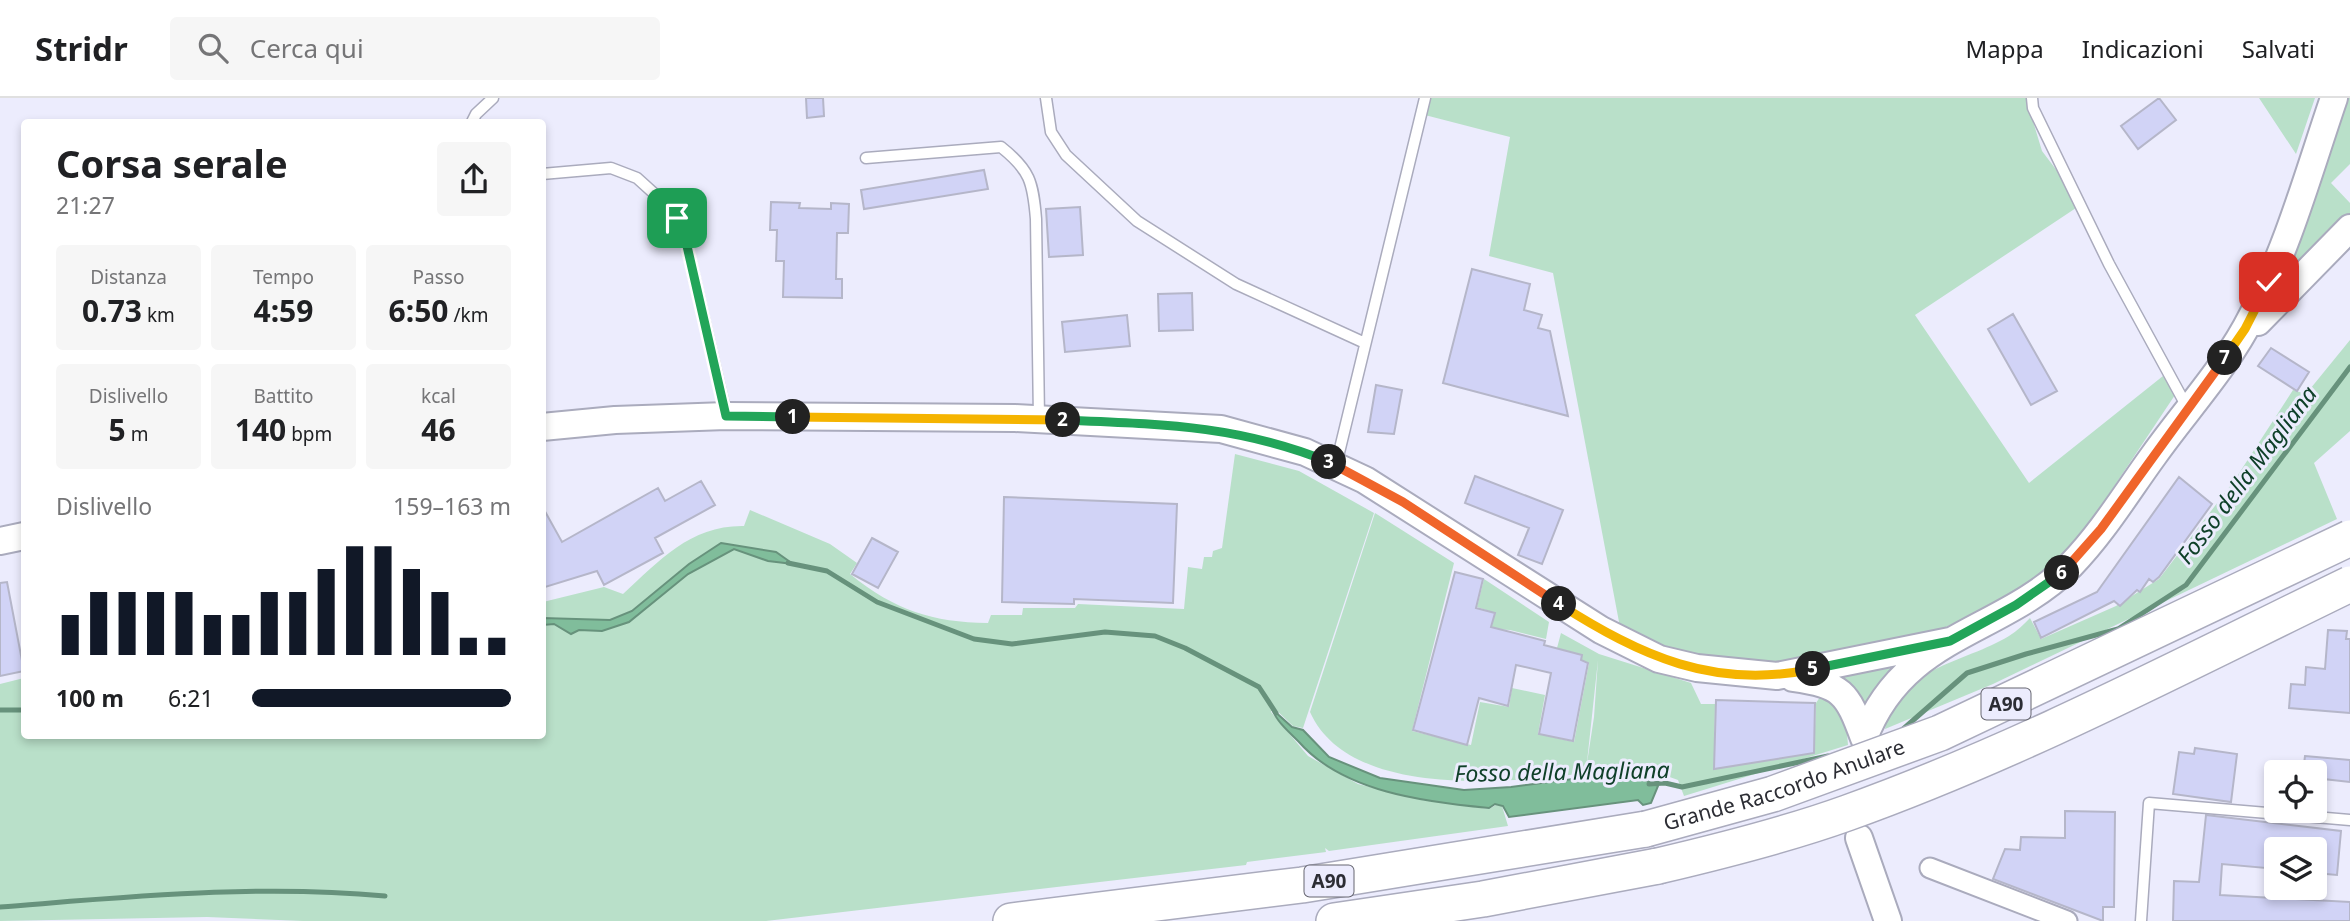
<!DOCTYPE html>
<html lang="it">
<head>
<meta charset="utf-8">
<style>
	:root { --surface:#fff; --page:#f6f6f6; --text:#202124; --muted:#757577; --line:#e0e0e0; --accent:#111827 }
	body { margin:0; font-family:"Noto Sans",sans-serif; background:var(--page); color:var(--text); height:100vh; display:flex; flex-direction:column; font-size:26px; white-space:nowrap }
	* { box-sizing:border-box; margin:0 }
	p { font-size:23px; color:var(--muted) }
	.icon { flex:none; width:38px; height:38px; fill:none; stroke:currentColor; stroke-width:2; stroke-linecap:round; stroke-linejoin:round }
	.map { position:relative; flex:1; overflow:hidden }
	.details { position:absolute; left:21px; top:21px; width:525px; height:620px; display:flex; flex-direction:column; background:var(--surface); border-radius:7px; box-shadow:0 4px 10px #0003 }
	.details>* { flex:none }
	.controls { position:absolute; left:2264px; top:662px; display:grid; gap:14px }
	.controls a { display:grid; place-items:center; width:63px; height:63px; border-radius:7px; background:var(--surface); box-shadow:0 4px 10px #0003; font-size:35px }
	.pin { position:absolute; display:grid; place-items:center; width:60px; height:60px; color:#fff; margin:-30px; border-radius:14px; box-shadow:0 4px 10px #0006 }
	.km { position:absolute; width:35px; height:35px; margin:-18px; border-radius:50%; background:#222; color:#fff; font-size:19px; line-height:35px; text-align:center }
	.round { display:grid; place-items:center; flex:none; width:74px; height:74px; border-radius:7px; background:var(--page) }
	.overview { display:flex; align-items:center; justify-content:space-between; height:119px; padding:0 35px }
	h1 { font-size:38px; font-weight:700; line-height:52px }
	.figures { display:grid; grid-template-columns:repeat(3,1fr); gap:10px; height:119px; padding:7px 35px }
	.figures div { display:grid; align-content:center; border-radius:7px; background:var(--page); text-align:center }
	.figures b { font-size:30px; font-weight:700 }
	.figures small { font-size:19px; font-weight:400 }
	.figures p { font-size:19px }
	.chart { height:196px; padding:14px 35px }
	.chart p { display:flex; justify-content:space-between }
	.chart svg { width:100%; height:126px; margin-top:7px; stroke:var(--accent); stroke-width:6 }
	ul { padding:0 35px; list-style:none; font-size:23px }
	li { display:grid; grid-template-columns:112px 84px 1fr; align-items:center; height:52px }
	li i { height:18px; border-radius:9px; background:var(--accent) }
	header { display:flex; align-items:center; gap:42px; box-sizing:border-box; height:98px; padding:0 35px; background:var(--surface); border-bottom:2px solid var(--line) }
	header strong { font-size:33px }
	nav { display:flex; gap:38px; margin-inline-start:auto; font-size:24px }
	.search { width:490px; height:63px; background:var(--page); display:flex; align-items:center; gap:18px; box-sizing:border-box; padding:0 24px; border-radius:7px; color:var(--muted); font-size:26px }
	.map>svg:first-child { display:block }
	.green { fill:#b9e0c9; fill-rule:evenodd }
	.water { fill:#80bd9b; stroke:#67927c; stroke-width:2 }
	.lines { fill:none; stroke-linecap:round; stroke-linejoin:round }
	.stream { stroke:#67927c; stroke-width:5 }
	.building { fill:#d1d3f6; stroke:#b5b6c9; stroke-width:2 }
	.lane-casing { stroke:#aaabbd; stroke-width:13 }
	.street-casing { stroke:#aaabbd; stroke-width:23 }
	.secondary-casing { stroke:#aaabbd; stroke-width:30 }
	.highway-casing { stroke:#aaabbd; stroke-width:38 }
	.lane { stroke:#fff; stroke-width:10 }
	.street { stroke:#fff; stroke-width:19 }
	.secondary { stroke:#fff; stroke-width:26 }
	.highway { stroke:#fff; stroke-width:35 }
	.highway-bridge-casing { stroke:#aaabbd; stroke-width:38; stroke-linecap:butt }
	.highway-bridge { stroke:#fff; stroke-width:35 }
	.split-1-casing { stroke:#fff; stroke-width:14 }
	.split-2-casing { stroke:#fff; stroke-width:14 }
	.split-3-casing { stroke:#fff; stroke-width:14 }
	.split-4-casing { stroke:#fff; stroke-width:14 }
	.split-5-casing { stroke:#fff; stroke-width:14 }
	.split-6-casing { stroke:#fff; stroke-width:14 }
	.split-7-casing { stroke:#fff; stroke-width:14 }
	.split-8-casing { stroke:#fff; stroke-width:14 }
	.split-1 { stroke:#22a559; stroke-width:9 }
	.split-2 { stroke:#f5b400; stroke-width:9 }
	.split-3 { stroke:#22a559; stroke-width:9 }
	.split-4 { stroke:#f0652b; stroke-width:9 }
	.split-5 { stroke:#f5b400; stroke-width:9 }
	.split-6 { stroke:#22a559; stroke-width:9 }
	.split-7 { stroke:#f0652b; stroke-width:9 }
	.split-8 { stroke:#f5b400; stroke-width:9 }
	.labels { text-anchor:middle; stroke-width:6; stroke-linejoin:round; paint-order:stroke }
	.shield { fill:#ececfd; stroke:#666670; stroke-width:2 }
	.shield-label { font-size:19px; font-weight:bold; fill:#2c2d34 }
	.street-label { font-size:21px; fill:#2c2d34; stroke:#ececfd }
	.water-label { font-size:23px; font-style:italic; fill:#0f4029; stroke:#ececfd }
</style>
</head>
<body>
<header>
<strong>Stridr</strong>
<div class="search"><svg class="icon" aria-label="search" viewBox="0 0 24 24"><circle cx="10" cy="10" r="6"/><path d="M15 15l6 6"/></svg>Cerca qui</div>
<nav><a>Mappa</a><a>Indicazioni</a><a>Salvati</a></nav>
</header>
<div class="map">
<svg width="2350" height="823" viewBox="0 0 2350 823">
	<rect width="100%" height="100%" fill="#ececfd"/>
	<path class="green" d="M1425 0H2026L2042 53 2082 106 1915 217 2029 385 2163 278 2175 297 2081 438 2050 469 2003 501 1946 529 1834 566 1757 576 1623 545 1553 175 1489 158 1510 39 1421 16Z
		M2259 0H2315L2296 56Z
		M2346 0H2350V66L2331 85 2350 105V115L2297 170 2289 165Z
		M2350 242V333L2314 365 2337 421 1993 586 1885 631C1895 570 1965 565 2009 538 2017 533 2024 526 2030 520L2041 541 2116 508 2159 481 2234 383 2293 292 2306 296Z
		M1235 356 1299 373 1374 415 1303 630 1293 628 1273 609 1271 614 1308 658 1358 686 1422 702 1489 711 1496 707 1502 708 1508 728 1329 753 1325 750 1326 754 1247 764 1246 767 766 823H303L207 819 0 823V586L24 580V637H542L543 504 604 489 623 496C660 462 691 427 744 428L750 412 830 446 857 465 850 476C896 513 932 524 988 525L991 517H1022L1023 510H1075L1078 506 1184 511 1188 469 1202 471 1204 459H1212L1213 453 1222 450Z
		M1375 415 1454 465 1412 633 1471 647 1480 604 1509 609 1512 590 1545 597 1538 636 1574 644 1589 565 1582 562V557L1557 550 1561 535 1599 556 1691 585 1701 606H1715L1714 671 1814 655 1816 605 1822 596 1830 595 1846 624 1848 647 1684 698 1678 682 1639 668 1594 673 1586 670 1585 675C1507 685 1349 701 1310 614ZM1598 562 1594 619 1587 665V664Z
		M1484 481 1549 524 1546 541 1510 532 1491 531 1495 515 1477 509Z
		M1898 566 1866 611 1842 577Z"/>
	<path class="water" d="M721 445 776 454 793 466 768 463 734 451 688 476 629 524 602 533 579 532 571 536 554 526 543 527V520L610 522 632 513 689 466Z
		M1272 611 1292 629 1303 632 1329 659 1380 680 1464 692 1511 689 1628 674 1658 688 1651 705 1643 707 1638 702 1509 719 1503 708 1495 706 1489 710C1425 704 1343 694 1299 644 1289 634 1277 624 1272 611Z"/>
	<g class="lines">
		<path class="stream" d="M788 465 827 473 877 504 974 541 1012 546 1105 534 1155 538 1185 550 1259 589 1276 615
			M0 612H24
			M1902 632 1967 575 2026 556 2118 531 2186 487 2350 269
			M1649 686 1665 685 1682 689 1828 658
			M0 809C129 799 257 786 385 798"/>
	</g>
	<path class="building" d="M806 0H823L824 18 807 20Z
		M2159 0 2176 22 2138 51 2121 28Z
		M984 72 988 91 864 111 861 92Z
		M771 104 800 105 799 110 831 111V105L849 106 848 135H837L836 181H842V200L783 199 784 163H776L777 132H770Z
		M1080 109 1083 157 1049 159 1046 111Z
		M1472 171 1530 186 1524 212 1542 217 1538 230 1550 233 1568 318 1443 285Z
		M1192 195 1193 232 1159 233 1158 196Z
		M2013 216 2057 293 2031 307 1988 231Z
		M1127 217 1130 248 1065 254 1062 224Z
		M2271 250 2309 274 2297 293 2258 268Z
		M1376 287 1402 292 1394 336 1368 334Z
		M1475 378 1563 412 1542 466 1518 457 1529 430 1465 405Z
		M2179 379 2212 406 2159 479 2153 484 2149 481 2140 494 2137 492 2120 508 2114 503 2041 540 2034 524 2097 494Z
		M701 383 715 407 655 440 663 455 604 487 597 473 542 490V408L562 444 658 390 665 403Z
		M1004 399 1177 406 1173 505 1074 501V506L1002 504Z
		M872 440 898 454 878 490 852 476Z
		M1455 474 1483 481 1476 510 1495 515 1491 529 1545 543 1544 547 1582 557 1581 562 1588 565 1573 643 1539 636 1551 575 1516 567 1508 608 1479 600 1467 647 1413 632Z
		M7 484 24 573 0 578V485Z
		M2328 532 2347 533 2346 541H2350V615L2289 610 2291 586 2305 587 2306 569 2325 571Z
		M1716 602 1815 605 1814 655 1714 671Z
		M2195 650 2237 656 2231 704 2173 696 2179 654 2194 656Z
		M2305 658 2350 662V684L2315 680V674H2303Z
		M2065 713 2115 714 2114 809H2103V823L1993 781 2005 751 2020 752 2021 739 2065 740Z
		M2206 717 2341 733 2337 777 2315 775V751H2277V771L2222 766 2220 797 2350 804V823H2173L2174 783 2199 784Z"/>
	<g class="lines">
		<g class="lane-casing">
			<path id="lane" d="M1046 0 1051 34 1066 57 1137 123 1236 186 1365 245
				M2032 0 2033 10 2109 166 2187 309
				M472 24 476 16 493 0
				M866 60 1001 49C1030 72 1033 84 1036 121L1039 320
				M542 76 611 70 637 80 669 109 687 148 726 316
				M1336 367 1425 0
				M2141 823 2149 705 2350 722"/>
		</g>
		<g class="street-casing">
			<path id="street" d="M1930 770 2067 823"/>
		</g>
		<g class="secondary-casing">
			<path id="secondary" d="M2258 224 2350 130
				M542 329 615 322 726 318 1015 320 1221 331 1305 354 1365 382 1601 532 1659 561 1697 570 1777 578 1950 543
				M0 443 24 438
				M1793 580C1842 587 1847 594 1864 640
				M1864 640C1904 535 2000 537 2071 467 2103 434 2127 394 2154 357 2186 312 2227 268 2252 218 2288 150 2309 73 2334 0
				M1859 740 1888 823"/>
		</g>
		<g class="highway-casing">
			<path id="highway" d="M1011 823 1302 787 1646 731
				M1334 823 1483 801 1658 768"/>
		</g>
		<use href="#lane" class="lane"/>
		<use href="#street" class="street"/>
		<use href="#secondary" class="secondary"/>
		<use href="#highway" class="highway"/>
		<g class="highway-bridge-casing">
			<g id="highway-bridge">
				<path id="s1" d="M1646 731 1773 696 1940 635 2350 440"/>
				<path d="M1658 768C1722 753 1786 737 1847 715 2020 653 2185 566 2350 486"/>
			</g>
		</g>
		<use href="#highway-bridge" class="highway-bridge"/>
	</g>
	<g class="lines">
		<g class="split-1-casing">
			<path id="split-1" d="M677 120 687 148 726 318 793 319"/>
		</g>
		<g class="split-2-casing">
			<path id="split-2" d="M793 319 1063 322"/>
		</g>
		<g class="split-3-casing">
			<path id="split-3" d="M1063 322C1160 326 1238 327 1329 364"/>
		</g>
		<g class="split-4-casing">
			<path id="split-4" d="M1329 364 1403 404 1559 506"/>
		</g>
		<g class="split-5-casing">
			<path id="split-5" d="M1559 506C1641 558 1714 592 1813 571"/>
		</g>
		<g class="split-6-casing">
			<path id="split-6" d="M1813 571 1950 543 2016 507 2062 475"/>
		</g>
		<g class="split-7-casing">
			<path id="split-7" d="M2062 475 2101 431 2225 260"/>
		</g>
		<g class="split-8-casing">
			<path id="split-8" d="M2225 260 2245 231 2269 184"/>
		</g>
		<use href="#split-1" class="split-1"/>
		<use href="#split-2" class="split-2"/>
		<use href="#split-3" class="split-3"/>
		<use href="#split-4" class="split-4"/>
		<use href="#split-5" class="split-5"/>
		<use href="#split-6" class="split-6"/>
		<use href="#split-7" class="split-7"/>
		<use href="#split-8" class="split-8"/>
	</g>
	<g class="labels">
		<g class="shield">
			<rect x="1981.5" y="590.5" width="49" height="31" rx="5"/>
			<rect x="1304.5" y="767.5" width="49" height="31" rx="5"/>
		</g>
		<g class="shield-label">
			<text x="2006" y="613">A90</text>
			<text x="1329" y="790">A90</text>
		</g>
		<g class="street-label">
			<text dy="7" stroke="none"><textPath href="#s1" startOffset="145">Grande Raccordo Anulare</textPath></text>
		</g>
		<g class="water-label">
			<text transform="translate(2247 377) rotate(-53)" y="8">Fosso della Magliana</text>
			<text transform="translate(1562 674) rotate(-1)" y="8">Fosso della Magliana</text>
		</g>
	</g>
</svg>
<div class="controls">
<a><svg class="icon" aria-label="locate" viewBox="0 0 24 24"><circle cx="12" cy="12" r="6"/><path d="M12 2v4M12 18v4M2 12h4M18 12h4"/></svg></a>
<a><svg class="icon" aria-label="layers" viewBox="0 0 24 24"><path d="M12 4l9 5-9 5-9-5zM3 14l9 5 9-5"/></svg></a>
</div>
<div class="pin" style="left:677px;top:120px;background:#1e9e55"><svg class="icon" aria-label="arrive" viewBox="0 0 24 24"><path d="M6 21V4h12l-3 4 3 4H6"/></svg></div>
<div class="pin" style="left:2269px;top:184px;background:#d93025"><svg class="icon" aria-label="check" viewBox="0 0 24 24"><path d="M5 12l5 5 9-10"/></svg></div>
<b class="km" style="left:793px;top:319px">1</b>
<b class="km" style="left:1063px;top:322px">2</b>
<b class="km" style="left:1329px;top:364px">3</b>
<b class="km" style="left:1559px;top:506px">4</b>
<b class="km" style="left:1813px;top:571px">5</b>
<b class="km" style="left:2062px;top:475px">6</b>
<b class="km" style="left:2225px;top:260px">7</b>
<section class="details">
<div class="overview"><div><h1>Corsa serale</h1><p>21:27</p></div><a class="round"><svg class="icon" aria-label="share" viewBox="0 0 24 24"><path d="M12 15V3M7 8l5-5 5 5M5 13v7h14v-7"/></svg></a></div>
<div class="figures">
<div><p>Distanza</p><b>0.73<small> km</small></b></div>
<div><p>Tempo</p><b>4:59</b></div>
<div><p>Passo</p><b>6:50<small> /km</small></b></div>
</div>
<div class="figures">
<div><p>Dislivello</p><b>5<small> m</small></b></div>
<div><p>Battito</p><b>140<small> bpm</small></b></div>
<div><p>kcal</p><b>46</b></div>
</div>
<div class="chart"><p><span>Dislivello</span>159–163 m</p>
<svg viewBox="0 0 160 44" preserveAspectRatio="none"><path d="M5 44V30M15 44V22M25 44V22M35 44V22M45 44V22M55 44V30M65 44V30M75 44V22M85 44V22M95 44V14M105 44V6M115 44V6M125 44V14M135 44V22M145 44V38M155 44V38"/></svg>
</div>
<ul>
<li><b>100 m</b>6:21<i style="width:100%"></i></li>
</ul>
</section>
</div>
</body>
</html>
